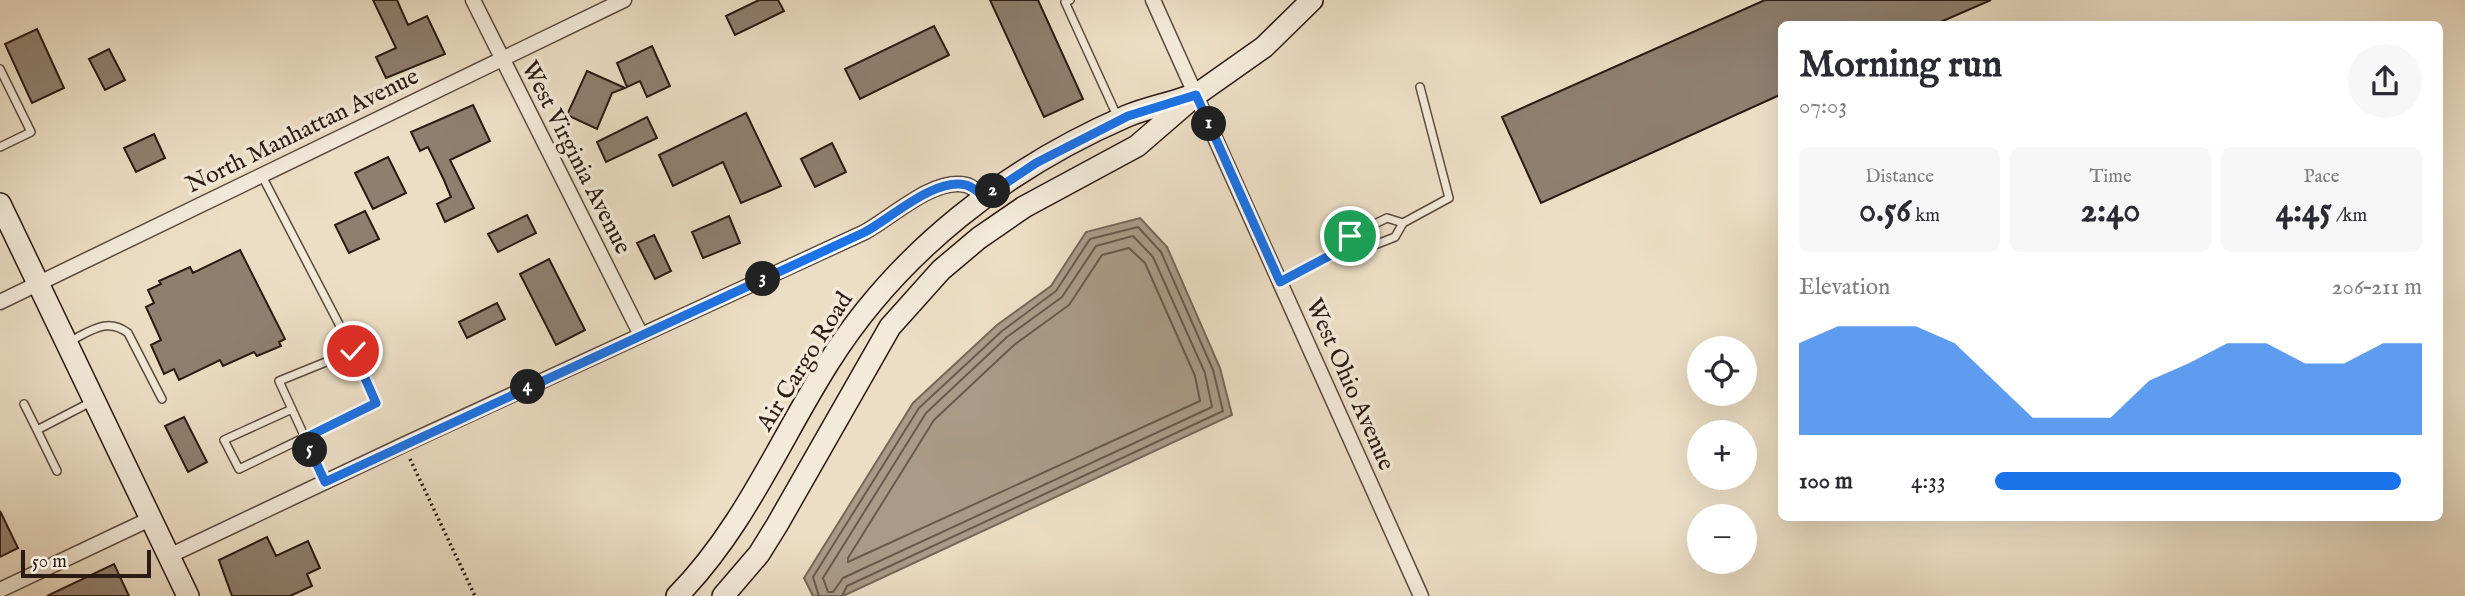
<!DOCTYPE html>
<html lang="en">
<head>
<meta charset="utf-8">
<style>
	:root { --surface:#fff; --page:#f7f7f7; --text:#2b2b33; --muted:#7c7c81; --accent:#1a73e8 }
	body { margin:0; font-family:"IM FELL English",serif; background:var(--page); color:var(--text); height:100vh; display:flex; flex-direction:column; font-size:26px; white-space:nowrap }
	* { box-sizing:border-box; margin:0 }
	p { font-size:23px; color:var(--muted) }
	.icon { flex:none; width:38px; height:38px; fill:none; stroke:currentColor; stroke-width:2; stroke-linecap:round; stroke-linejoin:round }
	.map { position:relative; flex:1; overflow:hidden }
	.panel { position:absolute; left:1778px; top:21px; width:665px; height:500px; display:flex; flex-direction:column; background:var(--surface); border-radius:10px; box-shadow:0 7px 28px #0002 }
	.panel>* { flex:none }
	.tools { position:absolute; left:1687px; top:336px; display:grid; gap:14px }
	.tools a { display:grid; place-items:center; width:70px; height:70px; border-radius:50%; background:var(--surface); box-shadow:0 7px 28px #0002; font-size:35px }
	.scale { position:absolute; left:21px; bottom:18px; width:130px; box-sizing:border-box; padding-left:7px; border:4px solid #2b1912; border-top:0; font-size:19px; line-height:24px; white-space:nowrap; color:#2b1912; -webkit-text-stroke:5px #f3ead9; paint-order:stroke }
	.pin { position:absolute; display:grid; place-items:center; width:60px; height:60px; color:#fff; margin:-30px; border:4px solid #fff; border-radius:50%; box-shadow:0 2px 7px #0007 }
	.km { position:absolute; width:35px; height:35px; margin:-18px; border-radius:50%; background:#222; color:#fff; font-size:19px; line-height:35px; text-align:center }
	.round { display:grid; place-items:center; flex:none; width:74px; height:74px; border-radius:37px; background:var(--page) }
	.summary { display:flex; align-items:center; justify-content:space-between; height:119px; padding:0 21px }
	h1 { font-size:38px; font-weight:700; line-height:52px }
	.stats { display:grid; grid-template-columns:repeat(3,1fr); gap:10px; height:119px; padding:7px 21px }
	.stats div { display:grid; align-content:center; border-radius:10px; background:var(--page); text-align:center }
	.stats b { font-size:35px; font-weight:700 }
	.stats small { font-size:19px; font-weight:400 }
	.stats p { font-size:19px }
	.chart { height:196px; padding:14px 21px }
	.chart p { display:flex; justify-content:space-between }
	.chart svg { width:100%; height:126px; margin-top:7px; fill:var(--accent); opacity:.7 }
	ul { padding:0 21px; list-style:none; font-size:23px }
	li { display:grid; grid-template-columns:112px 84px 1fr; align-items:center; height:52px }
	li i { height:18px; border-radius:9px; background:var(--accent) }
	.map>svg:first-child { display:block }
	.water { fill:#aa9b88; stroke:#776759; stroke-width:2 }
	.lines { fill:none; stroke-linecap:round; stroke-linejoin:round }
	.shore { stroke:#6a5a4d; stroke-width:2 }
	.building { fill:#8f7f6f; stroke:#2b1912; stroke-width:2 }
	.lane-casing { stroke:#5b4a3f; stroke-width:10 }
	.street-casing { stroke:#5b4a3f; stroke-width:17 }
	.secondary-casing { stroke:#2b1912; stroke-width:24 }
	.path { stroke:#2b1912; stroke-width:3.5; stroke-dasharray:2 3.5; stroke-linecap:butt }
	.lane { stroke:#f3ead9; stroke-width:7 }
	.street { stroke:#f3ead9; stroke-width:14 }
	.secondary { stroke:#f3ead9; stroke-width:21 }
	.route-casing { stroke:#fff; stroke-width:14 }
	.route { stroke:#1a73e8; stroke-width:9 }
	.labels { text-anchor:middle; stroke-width:7; stroke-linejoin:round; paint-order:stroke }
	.street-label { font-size:24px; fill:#2b1912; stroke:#f3ead9 }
</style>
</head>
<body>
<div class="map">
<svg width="2465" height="596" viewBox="0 0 2465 596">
	<rect width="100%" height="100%" fill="#ecdec5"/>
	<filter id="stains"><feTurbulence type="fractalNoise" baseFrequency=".00286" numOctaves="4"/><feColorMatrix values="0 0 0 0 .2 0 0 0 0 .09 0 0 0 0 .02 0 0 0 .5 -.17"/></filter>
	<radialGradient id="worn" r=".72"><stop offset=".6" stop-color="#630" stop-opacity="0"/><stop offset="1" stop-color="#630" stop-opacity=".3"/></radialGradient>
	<path class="water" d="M1140 218 1167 247 1220 368 1232 415 843 596H813L804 578 913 403 997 325 1051 286 1086 232Z"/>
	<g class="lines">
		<path class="shore" d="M1133 236 1153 257 1205 373 1212 407 843 578 833 592H828L823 578 926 413 1007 337 1062 297 1096 246Z
			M1129 248 1145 263 1195 376 1200 401 848 562V558L934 420 1014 345 1069 305 1102 255Z
			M819 596 813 577 919 408 1002 331 1056 291 1090 239 1138 227 1161 252 1213 370 1223 411 847 586 842 596"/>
	</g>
	<path class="building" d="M373 0H397L408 25 427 16 445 54 386 78 376 57 396 48Z
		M759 0H778L784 11 735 35 726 16Z
		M990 0H1038L1083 99 1044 117Z
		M1765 0H1991L1936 24H1782V94L1541 203 1502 117Z
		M934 26 949 55 860 99 845 69Z
		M37 29 64 88 32 103 5 44Z
		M652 46 670 86 647 97 640 81 627 87 617 63Z
		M109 49 125 80 105 90 89 59Z
		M587 71 625 88 612 93 597 129 567 115Z
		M473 105 490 141 450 160 474 208 445 222 437 204 451 197 444 180 428 147 420 151 411 132Z
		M746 113 781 186 741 203 723 162 673 186 659 155Z
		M647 117 657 138 606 162 597 142Z
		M154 134 165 158 136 172 124 148Z
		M832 143 846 172 815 187 801 159Z
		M388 157 406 193 373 209 355 173Z
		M365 211 379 239 349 253 335 225Z
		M527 215 536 233 498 252 488 234Z
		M729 216 740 243 703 258 692 232Z
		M654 235 671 271 655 279 637 243Z
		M240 250 285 339 279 342 281 346 257 356 254 352 223 366 220 360 179 380 174 369 164 374 151 345 161 340 146 307 154 303 148 290 161 284 159 281 190 267 193 273Z
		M549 259 585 330 556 345 520 274Z
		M497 303 505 319 467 338 459 322Z
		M184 417 207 462 188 472 165 426Z
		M0 511 18 548 0 557Z
		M267 537 276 556 308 541 320 568 307 574 312 586 290 596H232L219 560Z
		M114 564 129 596H47Z"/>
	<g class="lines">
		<g class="lane-casing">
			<path id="lane" d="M1070 0 1065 2 1118 118
				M0 69 31 132 0 147
				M262 176 353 351 279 381 325 481
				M1346 247 1350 236 1387 218 1403 223
				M1280 282 1346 247 1357 252 1395 237 1403 223 1449 198 1420 87
				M70 341C91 331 107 317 128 333L162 399
				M24 404 37 430 93 401
				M292 409 224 440 239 469 376 403 353 351
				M37 430 57 471"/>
		</g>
		<g class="street-casing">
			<path id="street" d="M473 0 641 335
				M1153 0 1421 596
				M0 302 624 0
				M169 556 403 445 865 232C891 218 934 177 966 185 972 186 979 193 985 197
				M0 590 150 519"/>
		</g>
		<g class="secondary-casing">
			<path id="secondary" d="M0 204 188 596
				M677 596C744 528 779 441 829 362 899 251 1007 168 1127 116 1146 108 1168 104 1187 97
				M723 596 759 554 777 525 890 327 941 270 979 238 1024 207 1137 146 1196 95 1264 47 1312 0"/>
		</g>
		<path class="path" d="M410 459 475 596"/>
		<use href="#lane" class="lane"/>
		<use href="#street" class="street"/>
		<use href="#secondary" class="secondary"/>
	</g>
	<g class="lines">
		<g class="route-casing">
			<path id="route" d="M353 351 376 403 305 438 325 482 865 232C891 218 935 177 966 185 972 186 979 193 985 197L1036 163 1128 116 1196 95 1280 282 1346 247 1350 236"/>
		</g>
		<use href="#route" class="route"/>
	</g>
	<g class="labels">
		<g class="street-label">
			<text transform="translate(302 130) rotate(-26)" y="8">North Manhattan Avenue</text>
			<text transform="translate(577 157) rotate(63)" y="8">West Virginia Avenue</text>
			<text transform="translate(804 361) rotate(-58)" y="8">Air Cargo Road</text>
			<text transform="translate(1351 384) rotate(66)" y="8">West Ohio Avenue</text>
		</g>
	</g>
	<rect width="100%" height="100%" filter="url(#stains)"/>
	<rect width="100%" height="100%" fill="url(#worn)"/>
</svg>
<div class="tools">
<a><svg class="icon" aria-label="locate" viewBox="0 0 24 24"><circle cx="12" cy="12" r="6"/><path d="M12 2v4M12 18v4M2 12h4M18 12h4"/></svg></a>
<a>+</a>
<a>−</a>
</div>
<div class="scale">50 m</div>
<div class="pin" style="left:1350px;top:236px;background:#1e9e55"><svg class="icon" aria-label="arrive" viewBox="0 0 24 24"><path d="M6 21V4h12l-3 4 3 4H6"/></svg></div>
<div class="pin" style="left:353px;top:351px;background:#d93025"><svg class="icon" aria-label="check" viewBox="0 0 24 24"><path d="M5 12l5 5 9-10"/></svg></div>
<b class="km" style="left:1209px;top:124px">1</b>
<b class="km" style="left:993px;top:191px">2</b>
<b class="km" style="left:763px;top:279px">3</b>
<b class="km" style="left:528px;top:387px">4</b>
<b class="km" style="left:310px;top:450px">5</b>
<section class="panel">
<div class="summary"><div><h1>Morning run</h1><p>07:03</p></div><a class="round"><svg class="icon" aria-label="share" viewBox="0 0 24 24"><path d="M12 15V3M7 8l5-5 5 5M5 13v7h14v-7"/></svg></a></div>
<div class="stats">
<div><p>Distance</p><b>0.56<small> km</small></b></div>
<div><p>Time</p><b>2:40</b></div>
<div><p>Pace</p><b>4:45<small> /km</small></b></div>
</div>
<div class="chart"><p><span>Elevation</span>206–211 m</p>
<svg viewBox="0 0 160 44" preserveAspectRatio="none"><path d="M0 44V12L10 6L20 6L30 6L40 12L50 25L60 38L70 38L80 38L90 25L100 19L110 12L120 12L130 19L140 19L150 12L160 12V44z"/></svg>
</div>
<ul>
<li><b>100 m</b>4:33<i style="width:95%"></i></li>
</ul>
</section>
</div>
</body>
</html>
